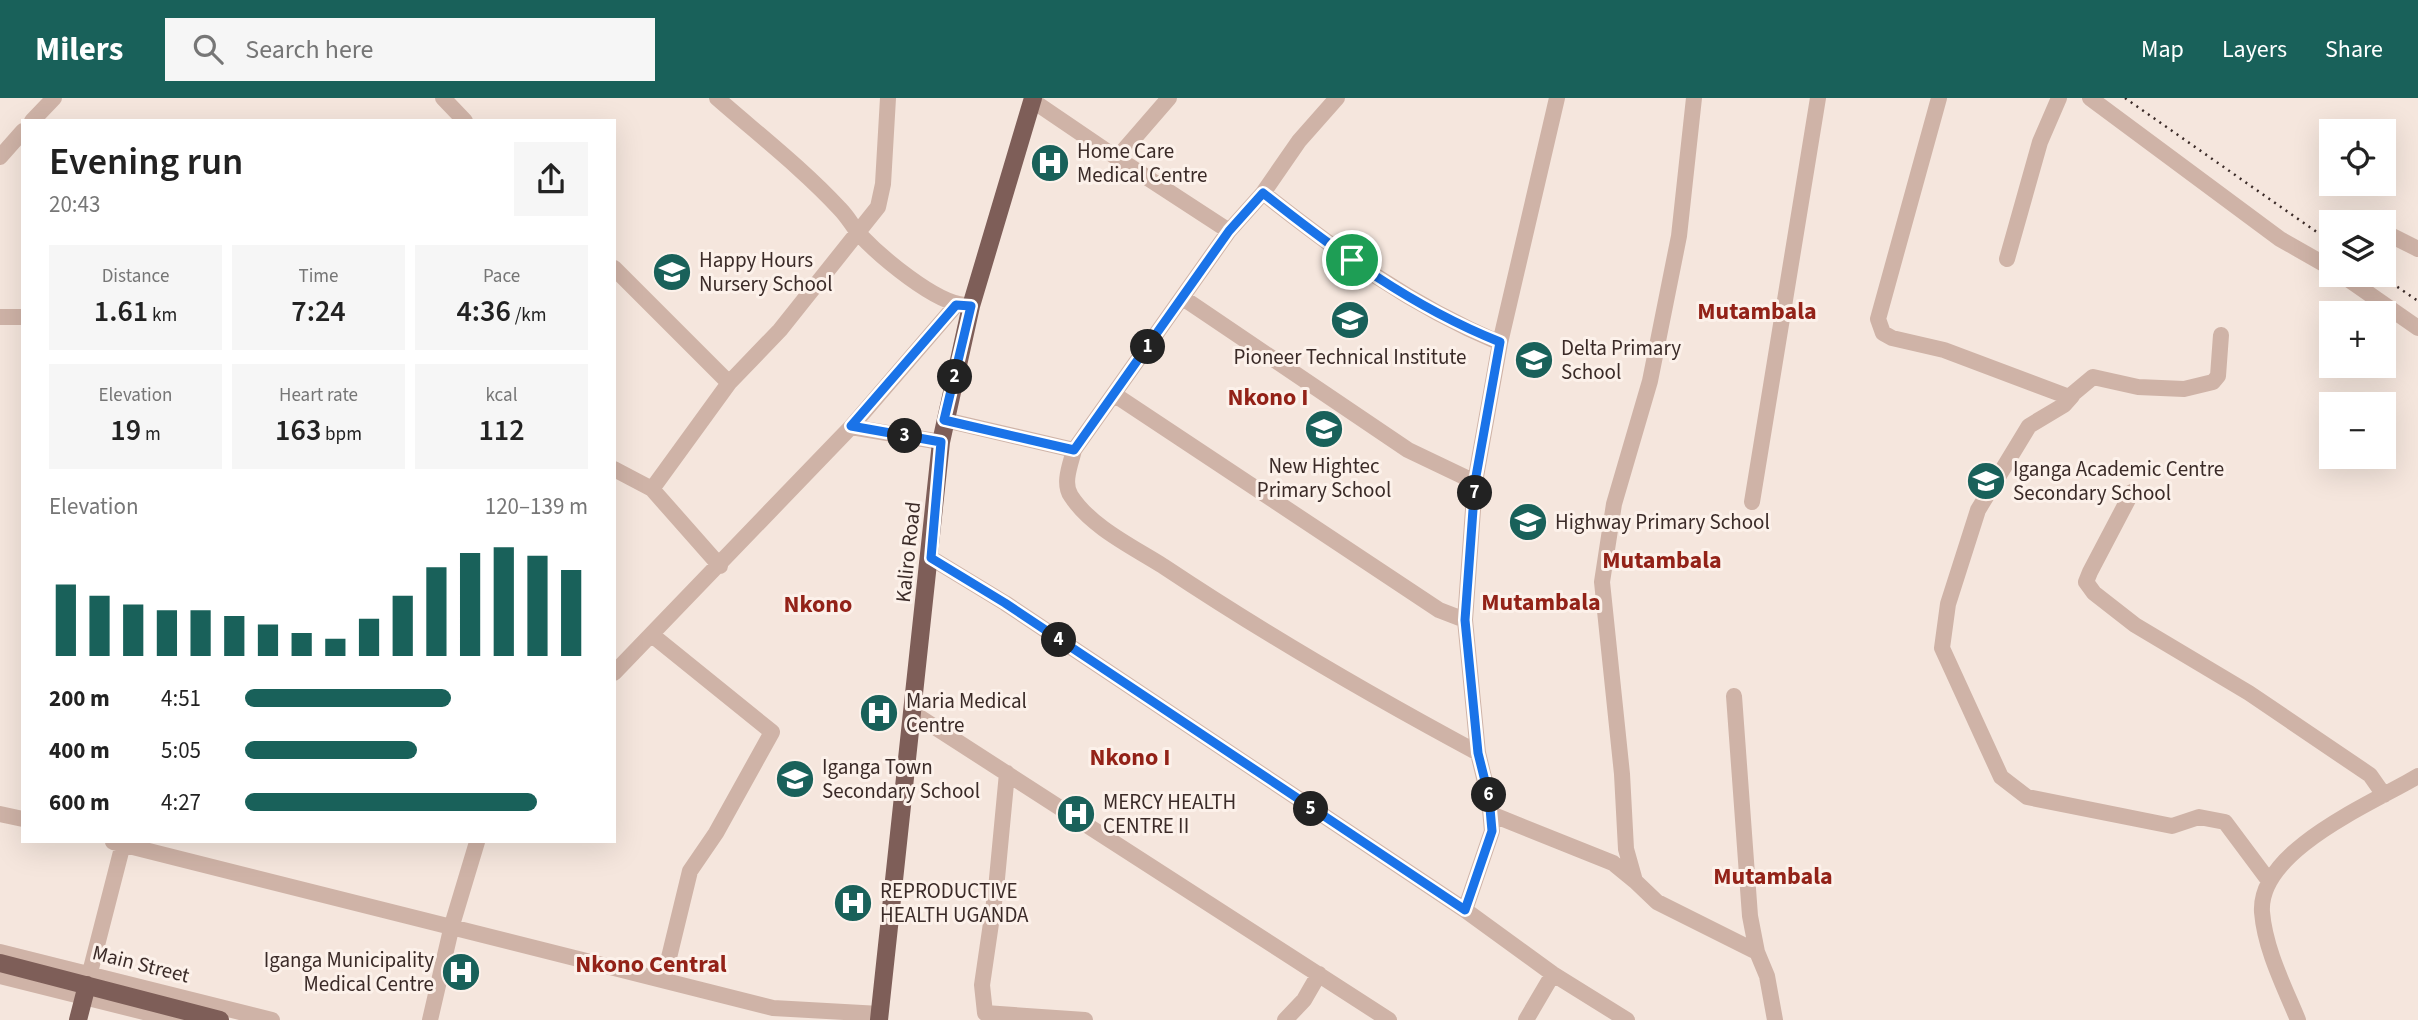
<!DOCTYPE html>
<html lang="en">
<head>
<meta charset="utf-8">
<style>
	:root { --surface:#fff; --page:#f6f6f6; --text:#222; --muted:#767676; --accent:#19615a }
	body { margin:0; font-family:"Source Sans 3",sans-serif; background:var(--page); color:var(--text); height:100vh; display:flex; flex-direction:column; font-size:26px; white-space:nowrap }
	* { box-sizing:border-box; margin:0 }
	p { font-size:23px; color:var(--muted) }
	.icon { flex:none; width:38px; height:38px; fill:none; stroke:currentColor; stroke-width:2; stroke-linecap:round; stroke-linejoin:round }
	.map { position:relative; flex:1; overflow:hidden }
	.details { position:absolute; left:21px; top:21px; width:595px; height:724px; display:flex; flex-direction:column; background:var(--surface); border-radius:0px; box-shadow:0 7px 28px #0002 }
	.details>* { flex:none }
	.controls { position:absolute; left:2319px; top:21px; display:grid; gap:14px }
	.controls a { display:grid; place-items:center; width:77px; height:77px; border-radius:0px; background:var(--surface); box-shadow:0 7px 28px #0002; font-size:35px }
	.pin { position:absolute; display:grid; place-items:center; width:60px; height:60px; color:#fff; margin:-30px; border:4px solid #fff; border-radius:50%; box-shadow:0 2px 7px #0007 }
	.km { position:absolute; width:35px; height:35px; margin:-18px; border-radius:50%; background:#222; color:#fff; font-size:19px; line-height:35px; text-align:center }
	.round { display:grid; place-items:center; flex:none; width:74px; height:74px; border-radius:0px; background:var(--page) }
	.summary { display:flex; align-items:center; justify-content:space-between; height:119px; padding:0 28px }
	h1 { font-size:38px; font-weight:600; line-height:52px }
	.figures { display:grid; grid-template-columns:repeat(3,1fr); gap:10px; height:119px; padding:7px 28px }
	.figures div { display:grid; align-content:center; border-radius:0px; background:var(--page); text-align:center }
	.figures b { font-size:30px; font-weight:600 }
	.figures small { font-size:19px; font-weight:400 }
	.figures p { font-size:19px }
	.chart { height:196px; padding:14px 28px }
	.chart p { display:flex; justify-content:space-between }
	.chart svg { width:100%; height:126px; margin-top:7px; stroke:var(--accent); stroke-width:6 }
	ul { padding:0 28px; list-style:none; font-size:23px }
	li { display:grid; grid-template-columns:112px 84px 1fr; align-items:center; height:52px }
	li i { height:18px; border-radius:9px; background:var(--accent) }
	header { display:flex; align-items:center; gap:42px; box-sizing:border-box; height:98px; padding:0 35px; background:var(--accent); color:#fff }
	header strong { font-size:33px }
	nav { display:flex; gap:38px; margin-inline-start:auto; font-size:24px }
	.search { width:490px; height:63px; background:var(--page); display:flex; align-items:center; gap:18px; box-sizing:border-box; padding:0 24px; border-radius:0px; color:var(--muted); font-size:26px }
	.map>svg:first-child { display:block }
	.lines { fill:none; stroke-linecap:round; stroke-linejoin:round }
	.minor { stroke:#cfb3a7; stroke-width:16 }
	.major { stroke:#7e5e58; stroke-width:18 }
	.rail { stroke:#3b2b28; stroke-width:2.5; stroke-dasharray:2 5; stroke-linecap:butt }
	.route-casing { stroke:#fff; stroke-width:14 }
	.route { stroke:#1a73e8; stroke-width:9 }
	.labels { text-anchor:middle; stroke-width:6; stroke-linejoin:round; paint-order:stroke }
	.poi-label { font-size:21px; fill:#3b2b28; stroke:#fcf1ea; text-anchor:start }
	.street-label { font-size:21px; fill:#3b2b28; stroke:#fcf1ea }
	.quarter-label { font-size:24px; font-weight:bold; fill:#932218; stroke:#fcf1ea }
</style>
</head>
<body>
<header>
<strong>Milers</strong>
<div class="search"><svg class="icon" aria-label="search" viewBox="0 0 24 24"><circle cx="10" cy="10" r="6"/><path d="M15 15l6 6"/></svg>Search here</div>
<nav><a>Map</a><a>Layers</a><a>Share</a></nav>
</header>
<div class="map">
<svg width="2418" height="922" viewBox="0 0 2418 922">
	<rect width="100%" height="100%" fill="#f5e6dd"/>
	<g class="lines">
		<path class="minor" d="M443 0 465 23
			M717 0C758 36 803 71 840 111 848 119 853 129 860 137 881 159 935 205 965 207
			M1337 0 1299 43 1263 95 1229 133 1074 352C1071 365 1062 385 1071 398 1091 429 1133 449 1163 468 1265 536 1370 597 1478 655
			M1694 0 1679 138 1650 283 1614 406 1602 484 1622 676 1626 751 1635 783 1657 804 1757 854 1767 878 1775 922
			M1939 0 1878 221 1883 235 1892 240 1944 252 2069 299 2093 279 2138 289 2184 291 2213 284 2218 278 2221 237
			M2090 0 2280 141 2331 170
			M1033 3 1117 60 1169 0
			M32 23 54 0
			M0 59 23 33
			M1117 60 1229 133
			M1263 95C1339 155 1410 207 1500 245
			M2384 134 2418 151
			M2007 161 2040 44 2059 0
			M614 170 729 285
			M2342 177 2418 230
			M1183 200 1408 352 1475 384
			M0 219H23
			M1115 297 1439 512 1465 522
			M2072 298 2064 307 2029 328 1978 412 1948 506 1942 550 2001 679 2027 699 2172 728 2199 719 2225 724 2269 783
			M945 322 1074 352
			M851 329 941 344
			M614 371 652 391 720 468
			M652 391 729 285 780 232 878 109 883 86 888 0
			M2132 394 2090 474 2086 484 2094 495 2135 527 2249 595 2370 677 2384 697
			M1752 404 1818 0
			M931 460 1005 505 1465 812 1553 876 1627 922
			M652 537 772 634 716 735 690 773 664 880
			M614 575 851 329 956 207
			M1734 598 1750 818 1757 854
			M913 615 1389 922
			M1007 675 996 791 982 887 985 915 1085 922
			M0 716 23 721
			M1491 716 1613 765 1635 783
			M113 744 773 910 880 916
			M1465 812 1492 733 1489 700 1478 655 1465 522 1475 384 1500 245 1557 0
			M0 854 272 922
			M0 878 176 922
			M87 886 123 746
			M430 922 452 827 477 744
			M1285 922 1304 902 1319 876
			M1526 922 1553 876
			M2298 922C2284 888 2265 851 2262 814 2258 752 2373 705 2418 678"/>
		<path class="major" d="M0 865 220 922
			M78 922 87 887
			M879 922 941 344 971 208 1033 0"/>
		<path class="rail" d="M2125 0 2331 144
			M2380 177 2418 203"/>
	</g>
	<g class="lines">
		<g class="route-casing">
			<path id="route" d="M1263 95C1339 155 1410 208 1500 244L1475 384 1465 522 1478 655 1489 699 1492 733 1465 812 1005 505 931 460 941 344 851 328 956 207 971 208 944 322 1074 352 1229 133Z"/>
		</g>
		<use href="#route" class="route"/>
	</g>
	<defs>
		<g id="hospital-disc" transform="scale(2.0125)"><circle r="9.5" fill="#19615a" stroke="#fcf1ea"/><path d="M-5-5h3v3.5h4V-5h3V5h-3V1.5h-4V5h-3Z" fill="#fff"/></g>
		<g id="school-disc" transform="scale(2.0125)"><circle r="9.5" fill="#19615a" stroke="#fcf1ea"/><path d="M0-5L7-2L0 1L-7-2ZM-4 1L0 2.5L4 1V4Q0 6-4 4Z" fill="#fff"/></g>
	</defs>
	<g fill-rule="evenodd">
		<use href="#hospital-disc" x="1050" y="65"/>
		<use href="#school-disc" x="672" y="174"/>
		<use href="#school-disc" x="1350" y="222"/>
		<use href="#school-disc" x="1534" y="262"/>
		<use href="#school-disc" x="1324" y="331"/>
		<use href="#school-disc" x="1986" y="383"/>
		<use href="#school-disc" x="1528" y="424"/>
		<use href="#hospital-disc" x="879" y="615"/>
		<use href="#school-disc" x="795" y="681"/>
		<use href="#hospital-disc" x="1076" y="716"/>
		<use href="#hospital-disc" x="853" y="805"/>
		<use href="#hospital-disc" x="461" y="874"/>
	</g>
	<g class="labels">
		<g class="poi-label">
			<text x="1077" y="60">Home Care<tspan x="1077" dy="24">Medical Centre</tspan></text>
			<text x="699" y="169">Happy Hours<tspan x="699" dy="24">Nursery School</tspan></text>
			<text x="1561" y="257">Delta Primary<tspan x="1561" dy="24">School</tspan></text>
			<text x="1350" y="266" text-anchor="middle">Pioneer Technical Institute</text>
			<text x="1324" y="375" text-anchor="middle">New Hightec<tspan x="1324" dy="24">Primary School</tspan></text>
			<text x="2013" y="378">Iganga Academic Centre<tspan x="2013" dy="24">Secondary School</tspan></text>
			<text x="1555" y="431">Highway Primary School</text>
			<text x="906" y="610">Maria Medical<tspan x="906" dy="24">Centre</tspan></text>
			<text x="822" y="676">Iganga Town<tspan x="822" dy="24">Secondary School</tspan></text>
			<text x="1103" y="711">MERCY HEALTH<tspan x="1103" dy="24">CENTRE II</tspan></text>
			<text x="880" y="800">REPRODUCTIVE<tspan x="880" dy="24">HEALTH UGANDA</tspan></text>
			<text x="434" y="869" text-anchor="end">Iganga Municipality<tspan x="434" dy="24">Medical Centre</tspan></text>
		</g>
		<g class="street-label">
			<text transform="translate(908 454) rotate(-84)" y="7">Kaliro Road</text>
			<text transform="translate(141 866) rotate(14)" y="7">Main Street</text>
		</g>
		<g class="quarter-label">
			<text x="1757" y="221">Mutambala</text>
			<text x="1268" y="307">Nkono I</text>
			<text x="1662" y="470">Mutambala</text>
			<text x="1541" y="512">Mutambala</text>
			<text x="818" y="514">Nkono</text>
			<text x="1130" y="667">Nkono I</text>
			<text x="1773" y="786">Mutambala</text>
			<text x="651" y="874">Nkono Central</text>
		</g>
	</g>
</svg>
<div class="controls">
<a><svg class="icon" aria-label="locate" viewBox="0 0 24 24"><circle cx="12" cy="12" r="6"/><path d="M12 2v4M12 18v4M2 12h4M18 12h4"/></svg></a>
<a><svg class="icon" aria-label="layers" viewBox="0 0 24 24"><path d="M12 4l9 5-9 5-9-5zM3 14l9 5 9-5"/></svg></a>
<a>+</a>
<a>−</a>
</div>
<div class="pin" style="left:1352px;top:162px;background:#1e9e55"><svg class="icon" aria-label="arrive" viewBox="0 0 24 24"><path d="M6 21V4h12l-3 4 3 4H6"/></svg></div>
<b class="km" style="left:1148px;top:249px">1</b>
<b class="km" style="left:955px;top:279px">2</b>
<b class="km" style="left:905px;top:338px">3</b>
<b class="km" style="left:1059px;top:542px">4</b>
<b class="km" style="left:1311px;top:711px">5</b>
<b class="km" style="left:1489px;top:697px">6</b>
<b class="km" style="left:1475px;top:395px">7</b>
<section class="details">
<div class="summary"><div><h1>Evening run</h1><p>20:43</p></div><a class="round"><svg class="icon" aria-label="share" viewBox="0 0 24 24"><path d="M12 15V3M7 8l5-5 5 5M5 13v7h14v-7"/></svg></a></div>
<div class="figures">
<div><p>Distance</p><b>1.61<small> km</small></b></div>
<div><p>Time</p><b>7:24</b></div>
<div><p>Pace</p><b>4:36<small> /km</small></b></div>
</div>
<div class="figures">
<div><p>Elevation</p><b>19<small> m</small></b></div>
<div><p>Heart rate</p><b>163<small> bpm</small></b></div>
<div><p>kcal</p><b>112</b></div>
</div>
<div class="chart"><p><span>Elevation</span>120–139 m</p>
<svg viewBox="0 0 160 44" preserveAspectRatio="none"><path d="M5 44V19M15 44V23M25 44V26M35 44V28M45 44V28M55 44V30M65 44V33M75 44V36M85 44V38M95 44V31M105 44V23M115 44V13M125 44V8M135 44V6M145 44V9M155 44V14"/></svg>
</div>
<ul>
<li><b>200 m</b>4:51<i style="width:60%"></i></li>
<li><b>400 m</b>5:05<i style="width:50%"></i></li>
<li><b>600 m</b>4:27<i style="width:85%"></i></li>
</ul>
</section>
</div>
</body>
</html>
